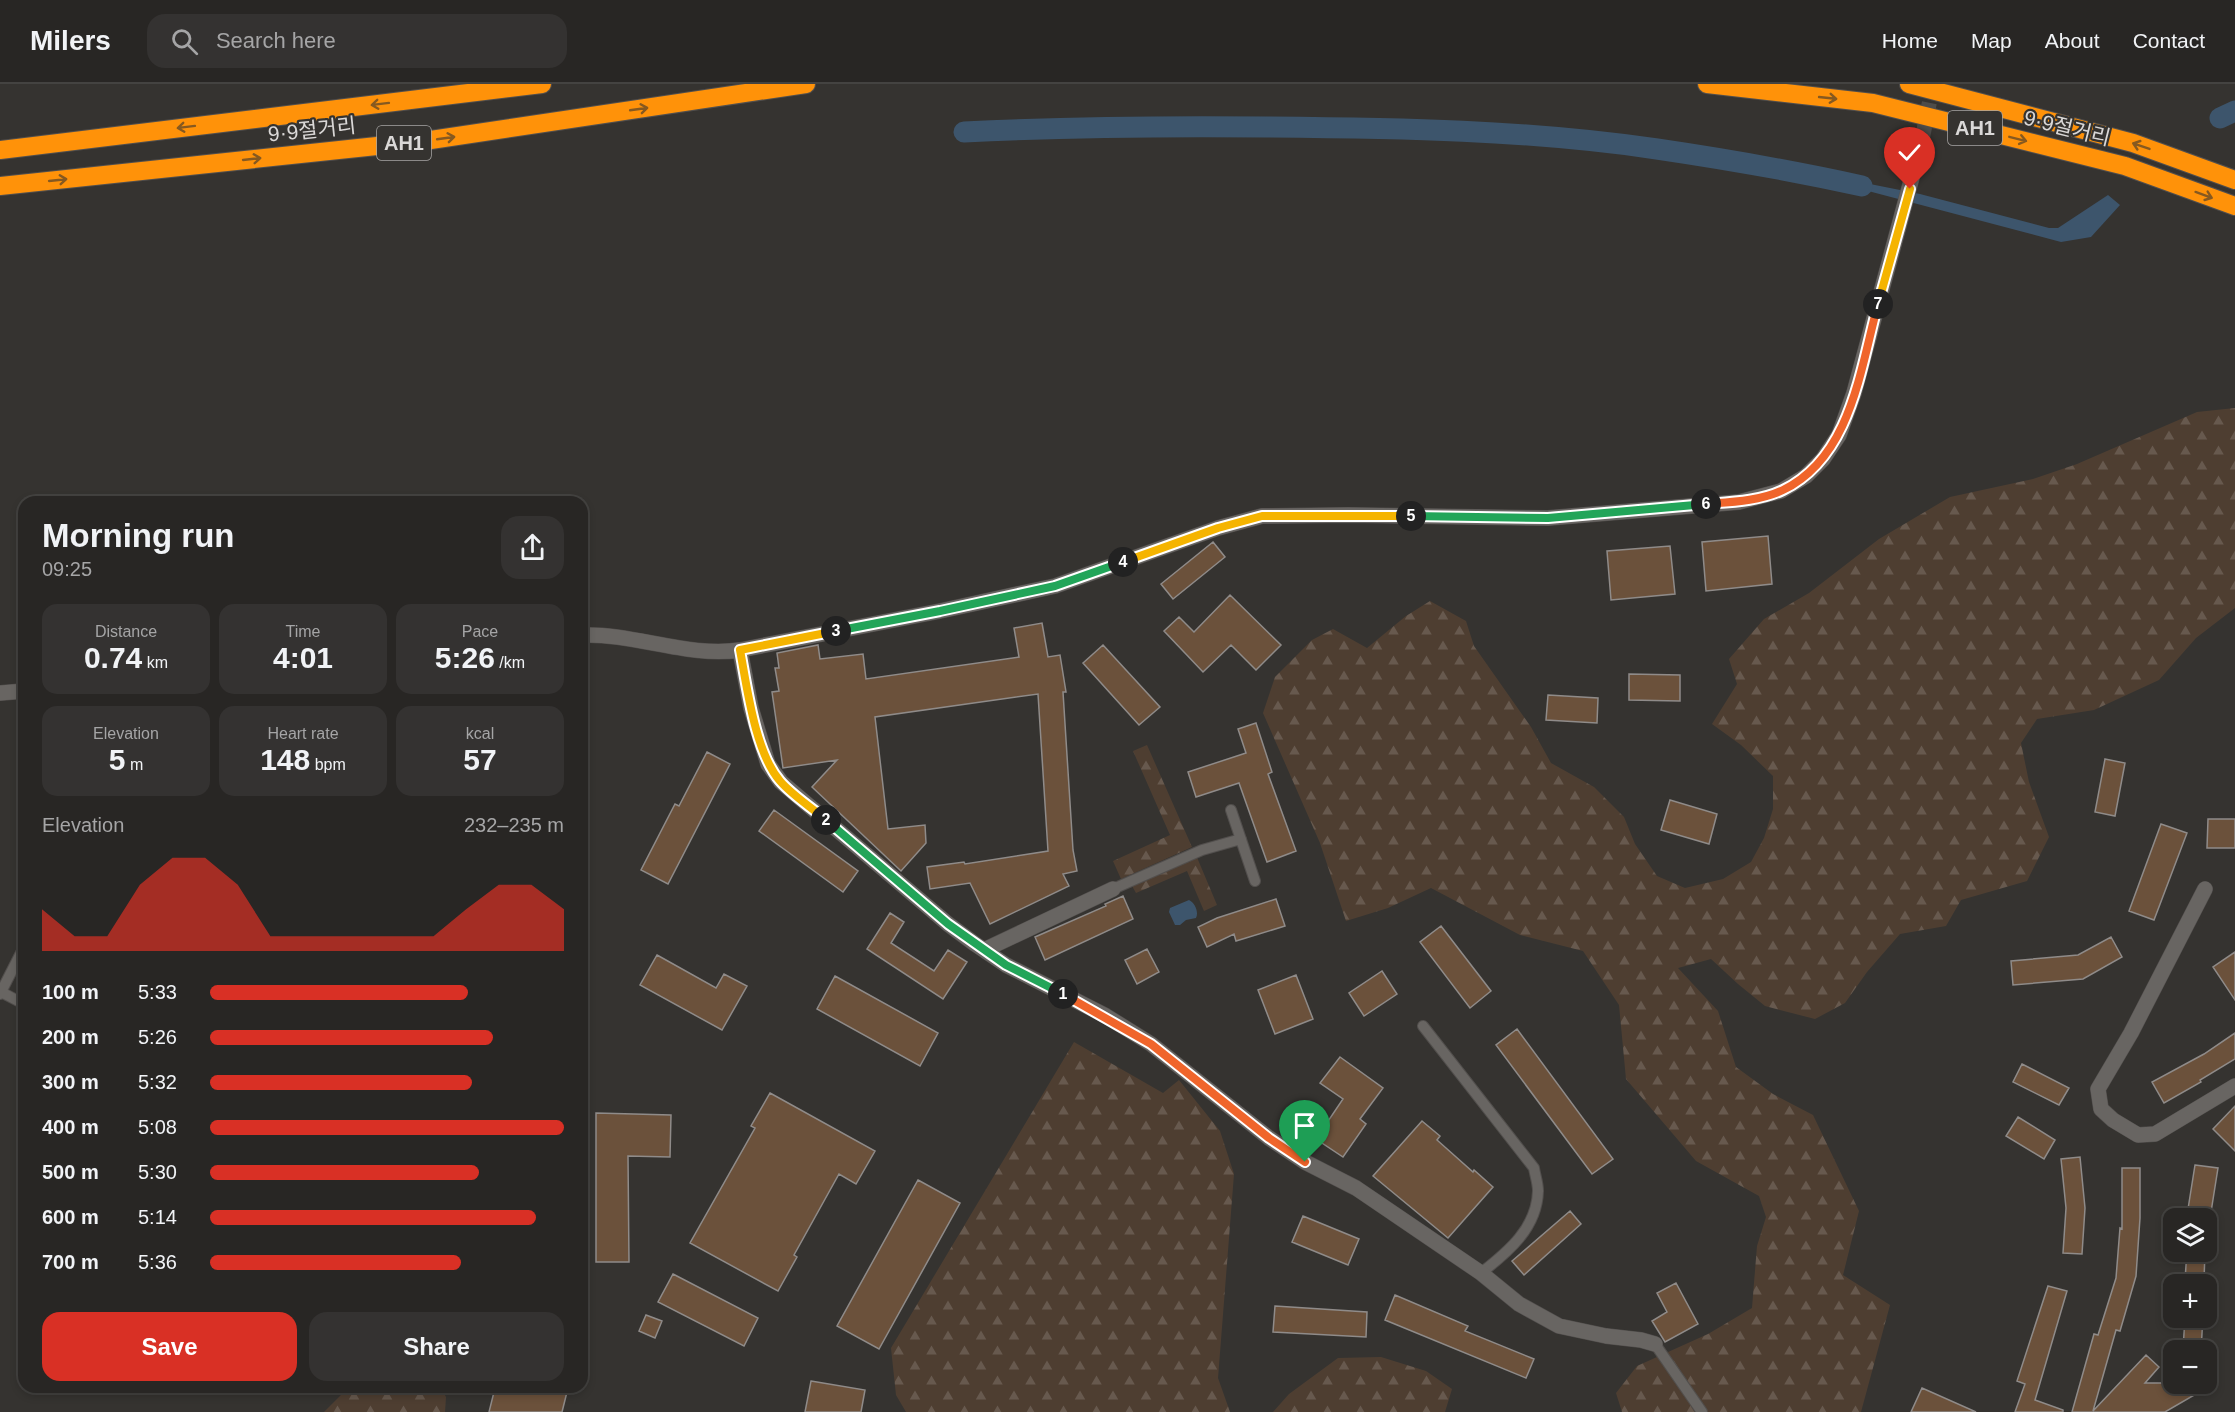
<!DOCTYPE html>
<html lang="en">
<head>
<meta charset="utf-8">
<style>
	:root { --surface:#282624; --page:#343231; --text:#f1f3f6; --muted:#a5a5a6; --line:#444341; --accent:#d93025 }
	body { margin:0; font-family:Arial,"Noto Sans KR",sans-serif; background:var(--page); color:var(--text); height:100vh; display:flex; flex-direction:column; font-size:22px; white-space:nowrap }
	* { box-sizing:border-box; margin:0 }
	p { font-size:20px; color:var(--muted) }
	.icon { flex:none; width:33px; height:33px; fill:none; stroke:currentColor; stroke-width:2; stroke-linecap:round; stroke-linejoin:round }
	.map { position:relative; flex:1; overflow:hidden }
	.drawer { position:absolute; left:18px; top:412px; width:570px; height:897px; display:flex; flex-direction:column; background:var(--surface); border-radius:18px; box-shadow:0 3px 9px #0003,0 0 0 2px var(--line) }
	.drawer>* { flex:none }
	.fabs { position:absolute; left:2163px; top:1124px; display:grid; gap:12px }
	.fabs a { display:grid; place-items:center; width:54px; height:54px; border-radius:12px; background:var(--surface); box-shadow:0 3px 9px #0003,0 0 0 2px var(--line); font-size:30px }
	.pin { position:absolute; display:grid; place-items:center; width:51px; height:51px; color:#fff; margin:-62px -26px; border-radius:50% 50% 50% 0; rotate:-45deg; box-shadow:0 0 6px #0007 }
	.pin .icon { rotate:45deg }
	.km { position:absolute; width:30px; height:30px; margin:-15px; border-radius:50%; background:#222; color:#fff; font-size:16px; line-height:30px; text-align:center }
	.round { display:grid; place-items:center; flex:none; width:63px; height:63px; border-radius:18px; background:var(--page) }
	.head { display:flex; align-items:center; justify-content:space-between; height:102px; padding:0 24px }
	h1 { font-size:33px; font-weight:600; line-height:45px }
	.stats { display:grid; grid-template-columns:repeat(3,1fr); gap:9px; height:102px; padding:6px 24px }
	.stats div { display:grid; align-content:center; border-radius:15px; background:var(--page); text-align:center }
	.stats b { font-size:30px; font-weight:600 }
	.stats small { font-size:16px; font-weight:400 }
	.stats p { font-size:16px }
	.chart { height:168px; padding:12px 24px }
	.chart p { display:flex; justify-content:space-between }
	.chart svg { width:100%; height:108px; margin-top:6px; fill:var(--accent); opacity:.7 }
	.action { display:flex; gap:12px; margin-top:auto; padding:12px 24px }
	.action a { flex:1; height:69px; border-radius:18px; background:var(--accent); color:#fff; font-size:24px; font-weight:600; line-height:69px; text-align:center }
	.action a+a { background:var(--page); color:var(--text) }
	ul { padding:0 24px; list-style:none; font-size:20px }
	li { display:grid; grid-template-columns:96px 72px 1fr; align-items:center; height:45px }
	li i { height:15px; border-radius:8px; background:var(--accent) }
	header { display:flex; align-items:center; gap:36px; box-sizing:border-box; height:84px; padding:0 30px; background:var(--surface); border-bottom:2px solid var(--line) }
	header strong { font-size:28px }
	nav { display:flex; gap:33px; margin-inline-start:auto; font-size:21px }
	.search { width:420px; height:54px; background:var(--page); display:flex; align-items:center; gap:15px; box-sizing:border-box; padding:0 21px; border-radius:18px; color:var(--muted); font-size:22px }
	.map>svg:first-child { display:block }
	.forest { fill:url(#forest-firs) }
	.water { fill:#3d556c }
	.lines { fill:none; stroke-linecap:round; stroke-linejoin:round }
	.canal { stroke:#3d556c; stroke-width:21 }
	.building { fill:#6b513b; stroke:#8f8b89; stroke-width:1.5 }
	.street-tunnel { stroke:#4e4c49; stroke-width:15; stroke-dasharray:15 8; stroke-linecap:butt }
	.lane-casing { stroke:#524f4d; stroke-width:12 }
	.street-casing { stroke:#524f4d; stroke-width:16 }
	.highway-casing { stroke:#524f4d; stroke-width:20 }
	.lane { stroke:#686562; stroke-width:10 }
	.street { stroke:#686562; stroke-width:15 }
	.highway { stroke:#ff9209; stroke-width:18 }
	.oneway { stroke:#865920 }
	.split-1-casing { stroke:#fff; stroke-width:12 }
	.split-2-casing { stroke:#fff; stroke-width:12 }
	.split-3-casing { stroke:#fff; stroke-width:12 }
	.split-4-casing { stroke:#fff; stroke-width:12 }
	.split-5-casing { stroke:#fff; stroke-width:12 }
	.split-6-casing { stroke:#fff; stroke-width:12 }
	.split-7-casing { stroke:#fff; stroke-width:12 }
	.split-8-casing { stroke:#fff; stroke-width:12 }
	.split-1 { stroke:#f0652b; stroke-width:8 }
	.split-2 { stroke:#22a559; stroke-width:8 }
	.split-3 { stroke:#f5b400; stroke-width:8 }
	.split-4 { stroke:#22a559; stroke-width:8 }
	.split-5 { stroke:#f5b400; stroke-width:8 }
	.split-6 { stroke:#22a559; stroke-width:8 }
	.split-7 { stroke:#f0652b; stroke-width:8 }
	.split-8 { stroke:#f5b400; stroke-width:8 }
	.labels { text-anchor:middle; stroke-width:4.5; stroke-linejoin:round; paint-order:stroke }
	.shield { fill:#353330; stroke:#a8a6a5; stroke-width:1.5 }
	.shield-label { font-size:20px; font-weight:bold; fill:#dad8d7 }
	.street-label { font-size:21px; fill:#dad8d7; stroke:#353330 }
</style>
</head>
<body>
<header>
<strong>Milers</strong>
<div class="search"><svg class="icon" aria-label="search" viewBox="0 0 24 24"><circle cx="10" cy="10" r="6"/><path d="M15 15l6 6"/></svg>Search here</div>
<nav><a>Home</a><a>Map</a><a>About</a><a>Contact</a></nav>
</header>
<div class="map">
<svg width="2235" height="1328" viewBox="0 0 2235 1328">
	<defs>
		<pattern id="forest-firs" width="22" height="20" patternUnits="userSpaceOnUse" patternTransform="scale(1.5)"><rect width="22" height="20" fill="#4e3e31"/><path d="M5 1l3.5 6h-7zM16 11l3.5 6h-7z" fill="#67594e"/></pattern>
	</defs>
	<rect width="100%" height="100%" fill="#353330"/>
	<path class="forest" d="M2235 324V524L2196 554 2159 596 2094 626 2037 635 2021 659 2029 698 2049 753 2027 797 1961 816 1946 842 1900 850 1867 888 1845 919 1815 935 1765 922 1738 900 1711 875 1678 884 1718 927 1736 983 1773 1010 1813 1031 1859 1127 1843 1191 1890 1221 1861 1328H1622L1616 1309 1637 1282 1708 1250 1752 1224 1757 1162 1766 1133 1759 1112 1696 1077 1626 995 1619 921 1583 867 1520 851 1431 804 1388 824 1346 837 1320 759 1263 629 1275 593 1312 556 1333 545 1367 564 1406 532 1430 517 1466 537 1474 562 1531 643 1551 679 1594 703 1624 733 1635 760 1657 792 1685 804 1723 795 1751 778 1764 754 1773 725V692L1741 661 1712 640 1737 600 1729 575 1764 535 1809 509 1879 455 1950 413 2033 395 2077 380 2197 328Z
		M1147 661 1192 763 1121 795 1113 777 1170 751 1133 667Z
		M1196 771 1217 821 1204 827 1187 787 1136 809 1131 800Z
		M1074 958 1163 1009 1179 996 1220 1047 1234 1090 1218 1294 1230 1328H906L896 1311 891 1264Z
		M1381 1273 1426 1287 1452 1305 1445 1328H1273L1289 1310 1338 1274Z
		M348 1304H441L446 1313 445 1328H324Z"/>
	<path class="water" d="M2235 21V38L2227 36 2220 29Z
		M1835 93 1920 110 2049 144H2058L2108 111 2120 121 2091 153 2061 158 1834 98Z
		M1189 816C1195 819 1199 828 1196 834L1186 836 1180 841H1175L1169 828 1170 824Z"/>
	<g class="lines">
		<path class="canal" d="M2220 34 2235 27
			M964 48C1065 43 1166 42 1268 43 1397 44 1528 46 1657 65 1725 75 1794 87 1862 102"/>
	</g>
	<path class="building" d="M1768 452 1772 500 1706 507 1702 458Z
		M1213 458 1225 473 1173 515 1161 500Z
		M1670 462 1675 510 1611 516 1607 467Z
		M1230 511 1281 561 1256 586 1231 561 1203 588 1164 547 1179 533 1194 548Z
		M1042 539 1048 573 1060 571 1066 608H1063L1073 766 1077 787 1063 790 1069 802 990 840 970 799 930 805 927 783 964 778 965 780 1048 767 1038 610 875 633 888 745 925 741 926 759 901 787 812 703 837 676 783 684 772 608 779 607 775 584H779L777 569 818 561 820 575 863 570 866 595 1019 573 1014 544Z
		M1103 561 1160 623 1139 641 1083 579Z
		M1629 590 1680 591V617L1629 616Z
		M1548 611 1598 614 1597 639 1546 636Z
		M1256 639 1272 688 1268 690 1296 767 1267 778 1239 699 1196 713 1188 688 1246 669 1238 645Z
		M707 668 730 680 668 800 641 786 675 720 679 722Z
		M2105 675 2125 679 2115 732 2095 728Z
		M1670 716 1717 730 1709 760 1661 746Z
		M774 726 858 787 843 808 759 747Z
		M2208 735H2235V764H2207Z
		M2161 740 2187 749 2154 836 2129 827Z
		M1123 812 1133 835 1045 876 1035 853 1106 822 1105 820Z
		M1276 815 1285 842 1236 857 1234 850 1207 863 1198 843 1217 834Z
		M890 829 904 838 891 859 934 887 948 866 967 878 943 915 867 865Z
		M1441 842 1491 907 1470 924 1420 858Z
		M2111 853 2122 873 2083 895 2013 901 2011 877 2078 871Z
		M1147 865 1159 888 1137 900 1125 876Z
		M2235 868V916L2213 883Z
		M657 871 716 904 724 890 747 902 722 946 640 901Z
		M1382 887 1397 910 1364 932 1349 909Z
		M1296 891 1313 935 1275 950 1258 906Z
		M835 892 938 949 920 982 817 925Z
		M1517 945 1613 1075 1592 1090 1496 961Z
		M2235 949V975L2200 996 2201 998 2164 1019 2152 998 2204 970Z
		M1340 973 1383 1004 1360 1035 1366 1040 1343 1073 1316 1055 1343 1015 1320 999Z
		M2022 980 2069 1004 2059 1021 2013 998Z
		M770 1009 875 1067 856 1100 839 1090 794 1171 797 1173 778 1207 690 1159 755 1044 751 1042Z
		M2235 1022V1067L2213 1045Z
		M596 1029 671 1031 670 1073 628 1072 629 1178H596Z
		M2018 1033 2055 1056 2044 1075 2006 1052Z
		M1422 1037 1440 1052 1437 1056 1473 1088 1474 1086 1493 1103 1448 1154 1373 1092Z
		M2080 1073 2085 1124 2082 1170 2063 1169 2066 1124 2061 1075Z
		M2195 1081 2218 1084 2211 1128 2188 1125Z
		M2122 1084H2140V1134L2136 1192 2120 1247 2116 1246 2093 1327 2146 1271 2159 1283 2145 1299H2215L2165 1328H2072L2094 1250 2098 1251 2116 1194 2120 1144 2122 1145Z
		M918 1096 960 1119 879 1265 837 1242Z
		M1570 1127 1581 1140 1524 1191 1512 1177Z
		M1303 1132 1359 1155 1348 1181 1292 1158Z
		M2187 1167H2205L2204 1197 2185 1196Z
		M673 1190 758 1234 744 1262 658 1218Z
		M1676 1199 1698 1240 1665 1258 1652 1237 1667 1228 1657 1209Z
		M2048 1202 2067 1207 2035 1316 2063 1326V1328H2015L2025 1300 2017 1297Z
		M1395 1211 1468 1242 1465 1247 1534 1275 1526 1294 1385 1236Z
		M1275 1222 1367 1228 1366 1253 1273 1248Z
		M646 1231 662 1237 655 1254 639 1247Z
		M2185 1233H2203L2201 1266H2183Z
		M811 1297 865 1306 861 1328H805Z
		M495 1304H568L562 1328H489Z
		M1922 1304 1976 1328H1911Z"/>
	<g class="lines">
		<path class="street-tunnel" d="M1922 56 1933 0"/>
		<g class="lane-casing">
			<path id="lane" d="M1231 726 1255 797
				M1113 805 1202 766 1241 755
				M1 908 24 920
				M0 910 24 863
				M1423 942 1534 1084C1535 1091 1538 1099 1538 1107 1537 1144 1508 1168 1481 1189
				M1655 1260 1702 1328"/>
		</g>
		<g class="street-casing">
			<path id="street" d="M582 551C634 549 689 574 740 566L940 527 1055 502 1218 444 1262 432 1348 431 1548 434 1739 418 1781 407 1806 392 1823 375 1839 351 1854 309 1922 56
				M740 566 751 624 768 680 781 698 948 840 975 860 1006 881 1106 932 1151 960 1269 1054 1305 1078 1356 1104 1481 1189 1519 1220 1559 1242 1606 1252 1641 1256 1655 1260
				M0 609 24 607
				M2205 805 2131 949 2098 1005 2101 1025 2113 1036 2138 1051 2155 1050 2235 1002
				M984 866 1113 805"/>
		</g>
		<g class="highway-casing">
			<path id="highway" d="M1707 0 1873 19 2125 82 2235 122
				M1909 0 2133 59 2235 96
				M0 66 542 0
				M0 102 424 57 806 0"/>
		</g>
		<use href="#lane" class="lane"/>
		<use href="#street" class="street"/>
		<use href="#highway" class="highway"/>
	</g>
	<defs><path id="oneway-shaft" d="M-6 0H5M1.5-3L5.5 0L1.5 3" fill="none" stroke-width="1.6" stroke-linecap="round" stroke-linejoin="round" transform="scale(1.5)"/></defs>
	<g class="oneway">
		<use href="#oneway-shaft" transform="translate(1828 14) rotate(6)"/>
		<use href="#oneway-shaft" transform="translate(380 20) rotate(173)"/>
		<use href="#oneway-shaft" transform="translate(639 25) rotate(-8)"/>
		<use href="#oneway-shaft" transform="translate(186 43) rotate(173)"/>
		<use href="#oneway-shaft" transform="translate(446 54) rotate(-8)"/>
		<use href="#oneway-shaft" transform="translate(2018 55) rotate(14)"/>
		<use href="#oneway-shaft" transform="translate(2141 62) rotate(-161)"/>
		<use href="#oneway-shaft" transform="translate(252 75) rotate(-6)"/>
		<use href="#oneway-shaft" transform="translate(58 96) rotate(-6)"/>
		<use href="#oneway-shaft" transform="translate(2204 111) rotate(20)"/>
	</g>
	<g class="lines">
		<g class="split-1-casing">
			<path id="split-1" d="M1063 910 1151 960 1269 1054 1305 1078"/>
		</g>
		<g class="split-2-casing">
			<path id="split-2" d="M826 736 948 840 1006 881 1063 910"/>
		</g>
		<g class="split-3-casing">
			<path id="split-3" d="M826 736C811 723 792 711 780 697 755 668 747 603 740 566L836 547"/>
		</g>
		<g class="split-4-casing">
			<path id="split-4" d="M836 547 940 527 1055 502 1123 478"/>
		</g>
		<g class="split-5-casing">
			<path id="split-5" d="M1123 478 1218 444 1262 432H1411"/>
		</g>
		<g class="split-6-casing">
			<path id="split-6" d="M1411 432 1548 434 1706 420"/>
		</g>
		<g class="split-7-casing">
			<path id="split-7" d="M1706 420C1731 418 1760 417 1783 406 1851 373 1860 286 1878 220"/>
		</g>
		<g class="split-8-casing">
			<path id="split-8" d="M1878 220 1910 105"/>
		</g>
		<use href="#split-1" class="split-1"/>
		<use href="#split-2" class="split-2"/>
		<use href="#split-3" class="split-3"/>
		<use href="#split-4" class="split-4"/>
		<use href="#split-5" class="split-5"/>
		<use href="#split-6" class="split-6"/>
		<use href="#split-7" class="split-7"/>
		<use href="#split-8" class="split-8"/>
	</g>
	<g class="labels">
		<g class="shield">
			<rect x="1948" y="27" width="54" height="34" rx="4.5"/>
			<rect x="377" y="42" width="54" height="34" rx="4.5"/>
		</g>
		<g class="shield-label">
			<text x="1975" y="51">AH1</text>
			<text x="404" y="66">AH1</text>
		</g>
		<g class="street-label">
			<text transform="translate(2067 44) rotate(14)" y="7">9·9절거리</text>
			<text transform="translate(312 46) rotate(-6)" y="7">9·9절거리</text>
		</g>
	</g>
</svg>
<div class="fabs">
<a><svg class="icon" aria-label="layers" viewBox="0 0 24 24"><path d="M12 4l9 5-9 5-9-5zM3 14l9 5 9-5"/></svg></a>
<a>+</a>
<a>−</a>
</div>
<div class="pin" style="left:1305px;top:1078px;background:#1e9e55"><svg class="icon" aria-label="arrive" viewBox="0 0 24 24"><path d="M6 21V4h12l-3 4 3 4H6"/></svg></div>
<div class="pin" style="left:1910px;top:105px;background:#d93025"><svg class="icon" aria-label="check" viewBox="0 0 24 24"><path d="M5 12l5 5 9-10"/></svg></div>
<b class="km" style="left:1063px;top:910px">1</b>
<b class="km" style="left:826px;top:736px">2</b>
<b class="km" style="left:836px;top:547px">3</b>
<b class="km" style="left:1123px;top:478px">4</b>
<b class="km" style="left:1411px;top:432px">5</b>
<b class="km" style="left:1706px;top:420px">6</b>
<b class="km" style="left:1878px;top:220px">7</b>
<section class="drawer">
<div class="head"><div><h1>Morning run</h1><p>09:25</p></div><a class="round"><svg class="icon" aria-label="share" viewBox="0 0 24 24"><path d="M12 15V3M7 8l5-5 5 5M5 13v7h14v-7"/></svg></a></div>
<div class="stats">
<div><p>Distance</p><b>0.74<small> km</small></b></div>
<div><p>Time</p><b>4:01</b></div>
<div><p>Pace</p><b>5:26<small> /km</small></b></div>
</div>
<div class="stats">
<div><p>Elevation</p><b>5<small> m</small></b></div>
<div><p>Heart rate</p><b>148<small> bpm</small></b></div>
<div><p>kcal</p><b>57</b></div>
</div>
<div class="chart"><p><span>Elevation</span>232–235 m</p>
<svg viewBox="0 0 160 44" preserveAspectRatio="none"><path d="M0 44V27L10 38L20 38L30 17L40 6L50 6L60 17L70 38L80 38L90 38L100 38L110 38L120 38L130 27L140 17L150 17L160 27V44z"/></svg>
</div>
<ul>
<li><b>100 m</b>5:33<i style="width:73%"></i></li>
<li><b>200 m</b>5:26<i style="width:80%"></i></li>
<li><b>300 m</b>5:32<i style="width:74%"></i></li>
<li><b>400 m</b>5:08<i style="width:100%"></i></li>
<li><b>500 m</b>5:30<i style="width:76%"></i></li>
<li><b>600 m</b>5:14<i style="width:92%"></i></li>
<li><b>700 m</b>5:36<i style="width:71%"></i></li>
</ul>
<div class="action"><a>Save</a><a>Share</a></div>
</section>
</div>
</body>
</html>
